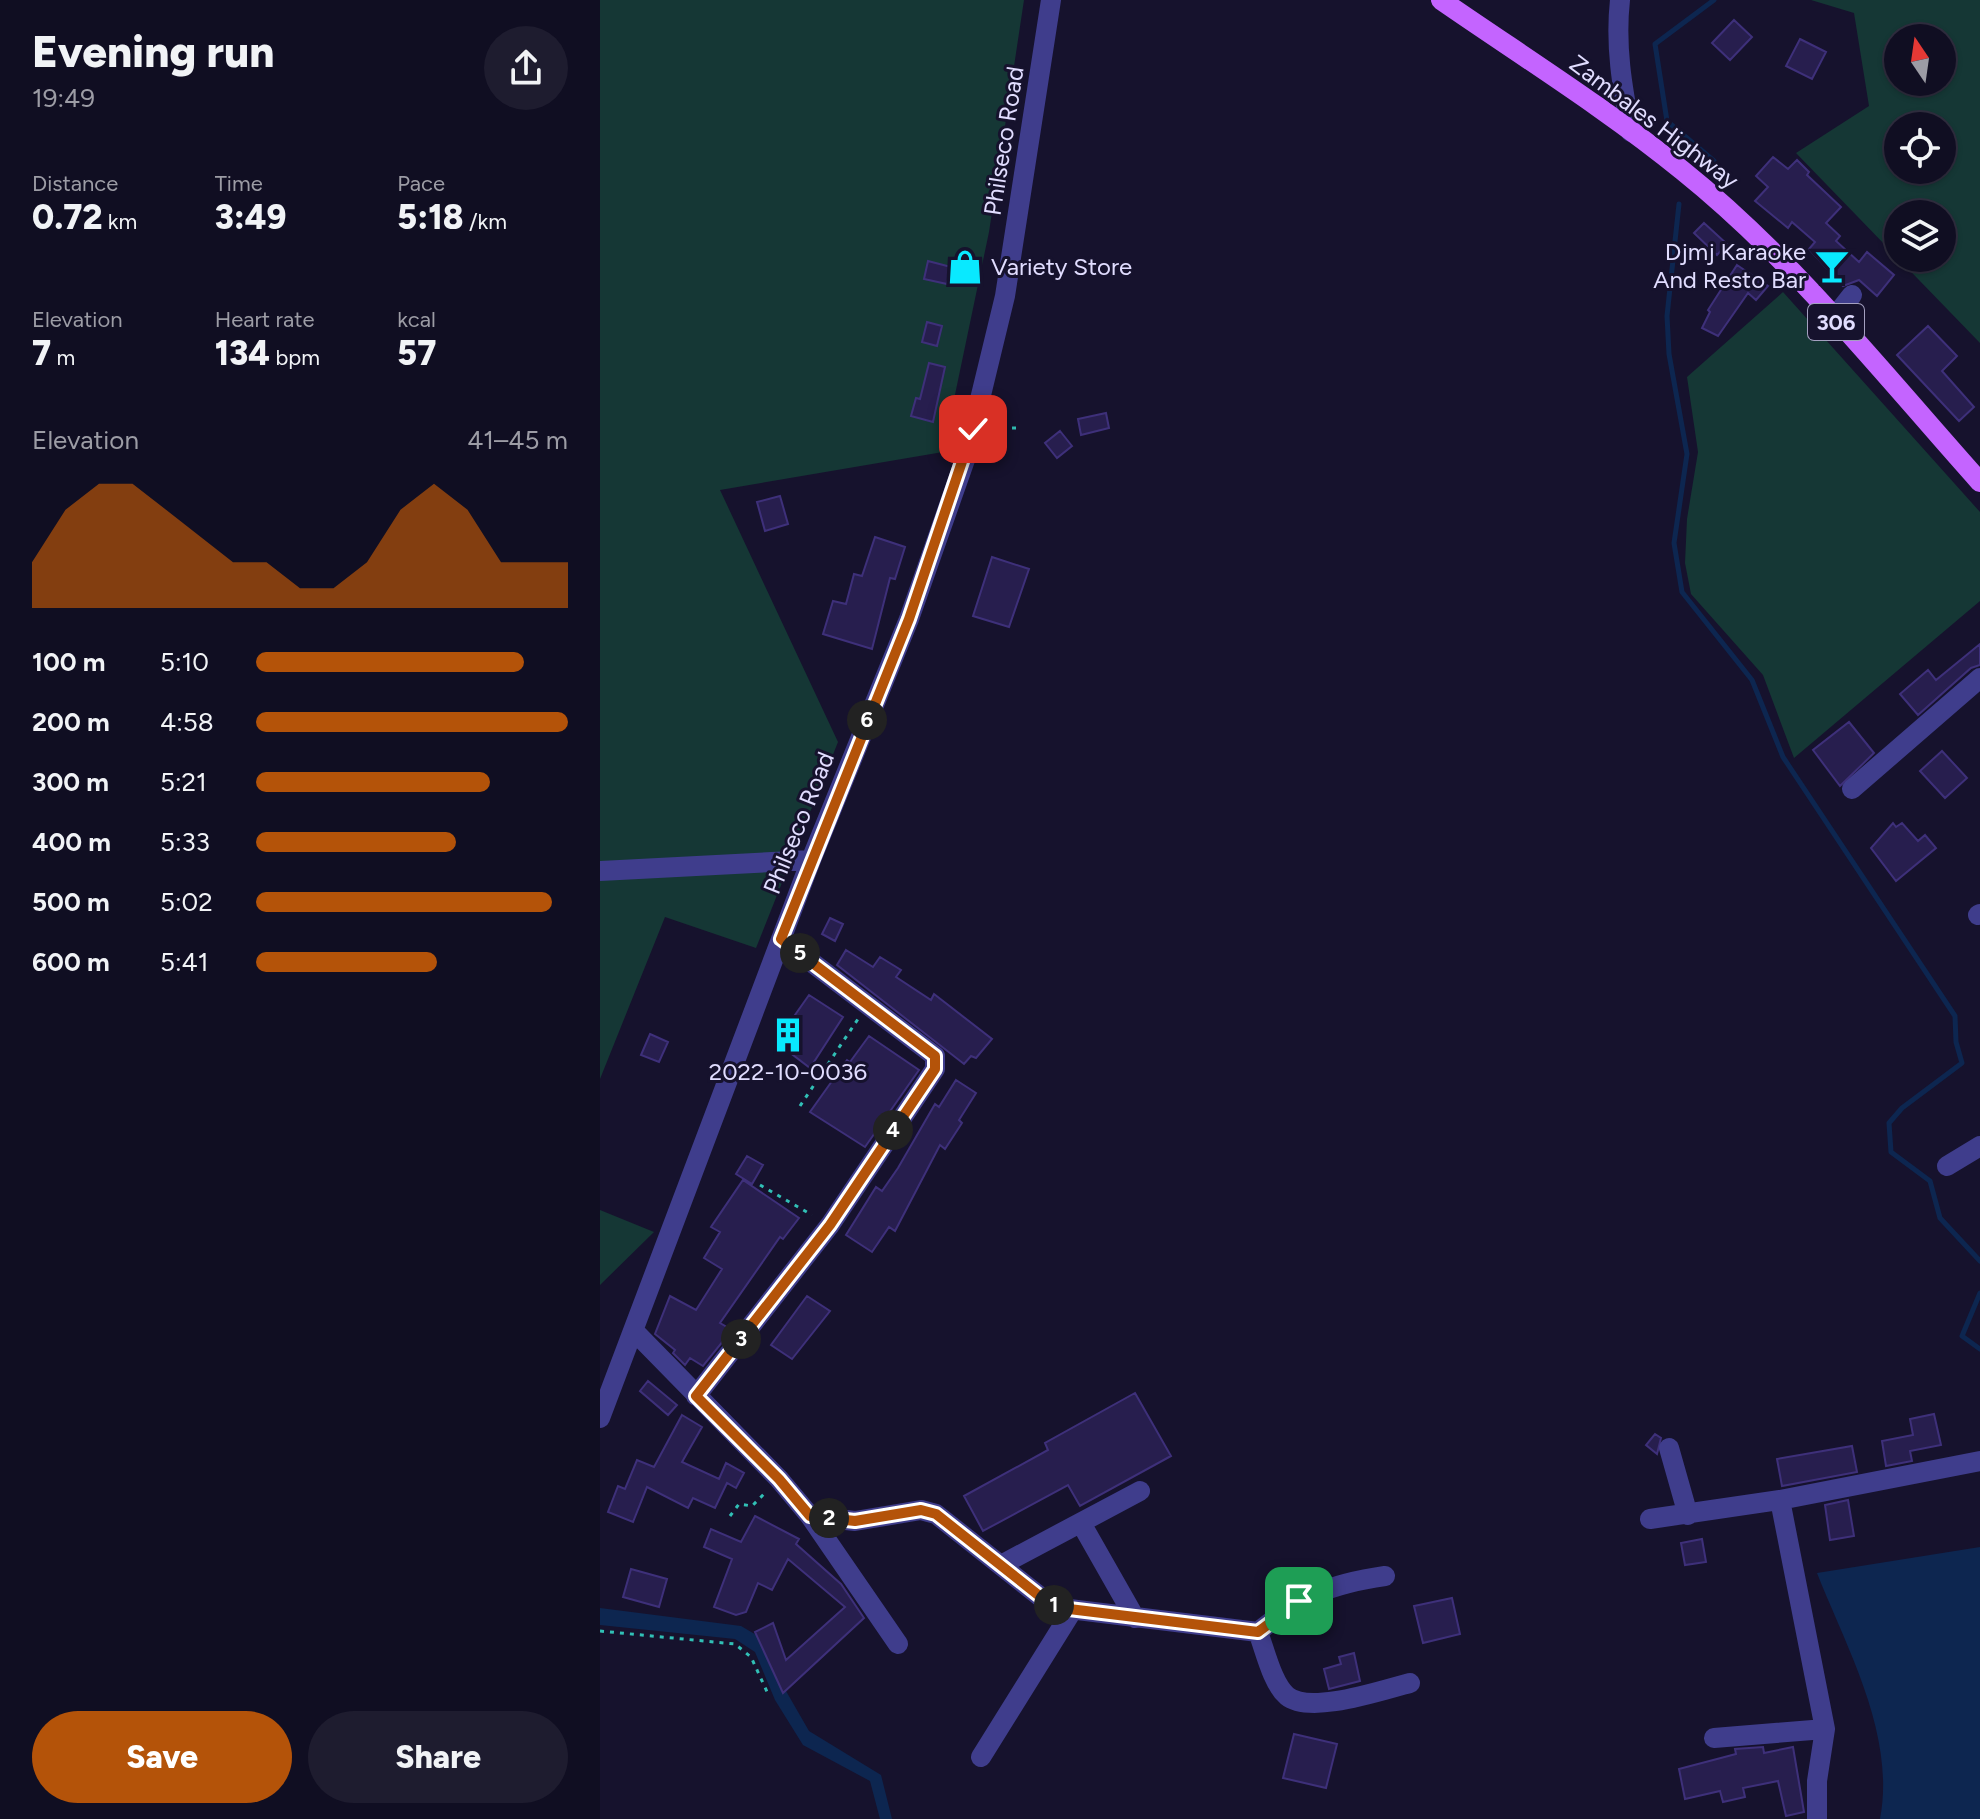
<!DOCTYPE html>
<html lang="en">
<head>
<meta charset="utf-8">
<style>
	:root { --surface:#100e22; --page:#1e1c2f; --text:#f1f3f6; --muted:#9c9ca5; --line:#302e40; --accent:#b45309 }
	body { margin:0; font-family:Figtree,sans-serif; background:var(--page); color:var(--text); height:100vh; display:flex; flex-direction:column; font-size:30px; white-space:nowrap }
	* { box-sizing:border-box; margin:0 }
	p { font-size:26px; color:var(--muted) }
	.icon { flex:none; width:44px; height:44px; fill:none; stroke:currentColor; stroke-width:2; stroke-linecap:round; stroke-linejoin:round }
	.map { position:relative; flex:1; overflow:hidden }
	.sheet { display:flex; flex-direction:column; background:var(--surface); width:600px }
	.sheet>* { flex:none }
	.needle { width:52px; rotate:347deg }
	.fabs { position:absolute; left:1284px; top:24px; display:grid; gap:16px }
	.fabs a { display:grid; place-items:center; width:72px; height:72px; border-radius:50%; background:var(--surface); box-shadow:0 2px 6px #0004,0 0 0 2px var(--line); font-size:40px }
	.pin { position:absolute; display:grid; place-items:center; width:68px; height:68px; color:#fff; margin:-34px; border-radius:16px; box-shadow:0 4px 12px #0006 }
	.km { position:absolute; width:40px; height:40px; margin:-20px; border-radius:50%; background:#222; color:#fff; font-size:22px; line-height:40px; text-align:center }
	.round { display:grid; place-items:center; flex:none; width:84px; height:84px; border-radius:42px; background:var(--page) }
	.overview { display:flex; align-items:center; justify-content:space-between; height:136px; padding:0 32px }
	h1 { font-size:44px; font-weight:800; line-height:60px }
	.metrics { display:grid; grid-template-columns:repeat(3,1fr); gap:12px; height:136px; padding:8px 32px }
	.metrics div { display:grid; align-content:center }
	.metrics b { font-size:34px; font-weight:800 }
	.metrics small { font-size:22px; font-weight:400 }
	.metrics p { font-size:22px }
	.chart { height:224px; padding:16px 32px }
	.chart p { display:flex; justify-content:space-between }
	.chart svg { width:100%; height:144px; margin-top:8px; fill:var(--accent); opacity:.7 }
	.cta { display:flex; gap:16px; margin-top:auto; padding:16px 32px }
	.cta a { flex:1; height:92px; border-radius:48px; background:var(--accent); color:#fff; font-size:32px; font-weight:800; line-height:92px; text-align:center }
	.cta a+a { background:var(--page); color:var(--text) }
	ul { padding:0 32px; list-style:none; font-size:26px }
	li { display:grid; grid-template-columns:128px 96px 1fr; align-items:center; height:60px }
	li i { height:20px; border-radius:10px; background:var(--accent) }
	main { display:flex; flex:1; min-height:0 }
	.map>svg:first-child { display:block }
	.green { fill:#153735; fill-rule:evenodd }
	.water { fill:#0d2650 }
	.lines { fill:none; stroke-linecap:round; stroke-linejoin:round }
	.stream { stroke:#0d2650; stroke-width:5 }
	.building { fill:#271e4e; stroke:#3e307a; stroke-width:2 }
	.path { stroke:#31c0b6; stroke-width:3; stroke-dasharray:4 6; stroke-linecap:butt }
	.minor { stroke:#3f3d8c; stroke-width:20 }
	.major { stroke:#c464ff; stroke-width:20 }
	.route-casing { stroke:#fff; stroke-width:16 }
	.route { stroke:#b45309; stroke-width:10 }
	.labels { text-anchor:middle; stroke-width:6; stroke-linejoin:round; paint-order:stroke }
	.shield { fill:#16122d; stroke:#a4a0c0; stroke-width:2 }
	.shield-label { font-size:22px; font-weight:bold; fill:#e1ddff }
	.street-label { font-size:24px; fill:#e1ddff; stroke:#16122d }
	.poi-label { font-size:24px; fill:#e1ddff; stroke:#16122d; text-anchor:end }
</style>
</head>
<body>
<main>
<section class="sheet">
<div class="overview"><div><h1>Evening run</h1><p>19:49</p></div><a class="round"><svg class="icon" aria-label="share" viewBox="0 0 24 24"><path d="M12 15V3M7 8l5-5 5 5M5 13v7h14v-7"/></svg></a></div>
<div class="metrics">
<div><p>Distance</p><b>0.72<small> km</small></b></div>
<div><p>Time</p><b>3:49</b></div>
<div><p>Pace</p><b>5:18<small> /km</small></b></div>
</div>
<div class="metrics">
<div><p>Elevation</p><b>7<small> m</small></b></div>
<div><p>Heart rate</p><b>134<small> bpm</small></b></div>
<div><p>kcal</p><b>57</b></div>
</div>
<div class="chart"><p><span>Elevation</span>41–45 m</p>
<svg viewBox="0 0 160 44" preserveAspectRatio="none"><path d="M0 44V30L10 14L20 6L30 6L40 14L50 22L60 30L70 30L80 38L90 38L100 30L110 14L120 6L130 14L140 30L150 30L160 30V44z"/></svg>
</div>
<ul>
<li><b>100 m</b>5:10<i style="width:86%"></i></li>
<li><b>200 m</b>4:58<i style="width:100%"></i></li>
<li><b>300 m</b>5:21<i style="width:75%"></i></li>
<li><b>400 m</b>5:33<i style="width:64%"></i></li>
<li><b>500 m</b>5:02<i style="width:95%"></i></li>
<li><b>600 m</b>5:41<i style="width:58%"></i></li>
</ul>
<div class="cta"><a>Save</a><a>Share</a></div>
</section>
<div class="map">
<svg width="1380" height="1819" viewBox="0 0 1380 1819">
	<rect width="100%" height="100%" fill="#16122d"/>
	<path class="green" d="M0 0H424L389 232 343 452 120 490 238 742 156 948 65 917 0 1079Z
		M1211 0H1380V343L1196 153 1269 106 1254 13ZM1342 38V82H1298V38ZM1342 126V170H1298V126ZM1342 214V258H1298V214Z
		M1183 292 1380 512V601L1194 758 1163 675 1091 594 1085 563 1087 519 1098 452 1087 377Z
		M0 1210 54 1232 0 1285Z"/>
	<path class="water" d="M1380 1547V1819H1280C1296 1735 1247 1649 1217 1573Z
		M0 1608 141 1626 165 1640 186 1691 209 1731 281 1775 292 1819H280L270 1781 203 1745 175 1700 155 1652 135 1639 0 1625Z"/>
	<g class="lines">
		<path class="stream" d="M1114 0 1055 44 1067 121 1114 161
			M1079 204 1067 316 1069 354 1087 454 1074 543 1082 592 1152 680 1183 757 1355 1016 1356 1042 1362 1063 1302 1108 1289 1123 1291 1152 1330 1181 1340 1218 1380 1261
			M1380 1293 1362 1336 1380 1349"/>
	</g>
	<path class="building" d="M1134 20 1152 37 1130 60 1112 43Z
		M1200 39 1226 52 1212 79 1186 66Z
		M1173 157 1188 169 1197 160 1209 172 1207 175 1241 207 1226 223 1240 236 1236 241 1259 262 1267 252 1294 275 1277 296 1259 280 1243 286 1209 249 1215 242 1192 222 1188 228 1155 201 1168 187 1156 176Z
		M1104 223 1127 244 1117 255 1094 233Z
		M328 261 351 267 347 284 324 279Z
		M1137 265 1168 286 1156 300 1148 293 1118 336 1102 328 1110 312 1108 310Z
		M327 322 342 326 337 346 322 342Z
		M1328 326 1357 356 1342 371 1374 407 1359 421 1297 355Z
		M329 363 345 367 333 422 311 416 316 398 320 399Z
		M506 413 509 428 481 435 478 419Z
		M460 431 472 446 457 458 445 443Z
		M180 496 188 524 165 531 157 502Z
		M275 537 305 547 295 579 290 578 272 649 223 634 233 601 246 604 254 574 262 576Z
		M392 557 429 569 409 627 373 616Z
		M1380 644V665L1371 668 1318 715 1300 694 1328 670 1336 680Z
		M1249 722 1274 753 1240 786 1213 750Z
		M1342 751 1367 778 1345 798 1320 771Z
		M1293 823 1296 827 1302 823 1318 841 1325 835 1336 848 1296 881 1271 848Z
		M230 918 243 924 235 941 222 934Z
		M246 950 273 967 280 957 301 970 296 977 331 1000 334 994 392 1039 376 1058 371 1056 364 1064 237 965Z
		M209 995 243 1017 210 1068 176 1042Z
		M50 1034 68 1042 59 1062 41 1055Z
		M269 1036 319 1070 265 1147 210 1112 247 1060 250 1062Z
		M356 1080 376 1093 359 1120 362 1123 345 1149 340 1145 295 1231 289 1227 272 1252 246 1235 276 1187 282 1191 298 1168 335 1104 339 1107Z
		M147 1156 163 1165 152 1184 136 1174Z
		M143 1180 199 1218 183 1239 180 1237 120 1323 132 1330 103 1366 90 1358 85 1365 73 1353 75 1350 55 1334 70 1296 96 1310 122 1269 104 1258 120 1232 111 1227Z
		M207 1296 230 1311 192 1359 171 1345Z
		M48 1381 77 1405 68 1415 40 1391Z
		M535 1393 571 1456 480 1506 468 1485 383 1531 364 1496 448 1450 445 1443Z
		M1334 1414 1341 1445 1310 1451 1312 1461 1286 1466 1282 1441 1313 1435 1310 1419Z
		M82 1415 102 1427 82 1462 119 1479 126 1463 144 1473 136 1488 127 1483 115 1508 93 1498 88 1508 47 1487 33 1522 8 1512 18 1486 25 1489 37 1460 54 1467Z
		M1055 1434 1061 1438 1057 1454 1046 1445Z
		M1252 1446 1257 1472 1182 1486 1177 1459Z
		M1248 1500 1254 1536 1230 1540 1225 1505Z
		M155 1516 199 1539 196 1544 241 1584 264 1618 183 1693 155 1632 173 1623 186 1660 245 1607 188 1559 172 1590 158 1583 146 1612 136 1615 114 1607 132 1559 104 1547 111 1529 141 1542Z
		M1102 1539 1106 1562 1085 1565 1081 1543Z
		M31 1569 67 1579 59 1607 23 1597Z
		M852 1598 860 1634 823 1643 814 1606Z
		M754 1653 760 1681 729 1689 724 1669 741 1664 739 1657Z
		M694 1734 737 1744 726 1788 683 1778Z
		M1163 1747 1164 1753 1193 1747 1204 1812 1186 1816 1178 1781 1143 1788 1145 1797 1123 1802 1120 1791 1085 1799 1079 1769 1136 1754 1135 1749Z"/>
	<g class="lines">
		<path class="path" d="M392 428H418
			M200 1106 258 1019
			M160 1185 212 1215
			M130 1516 139 1504 152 1506 165 1493
			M0 1631 135 1644 151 1657 169 1696"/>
		<path class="minor" d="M1020 0C1015 45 1022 87 1031 132
			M1233 319 1252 295
			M1252 789 1380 678
			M0 871 211 860
			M1378 915 1380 914
			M1347 1166 1380 1146
			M34 1331 179 1479 210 1516 298 1644
			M96 1396 230 1225 335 1069V1056L181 939
			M0 1418 211 860 309 619 366 457 405 296 451 0
			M1069 1448 1088 1515
			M1180 1500 1225 1729 1217 1781V1819
			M210 1516 255 1521 321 1510 336 1514 442 1598 461 1608 658 1632C665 1650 672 1683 687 1696 710 1715 782 1690 810 1683
			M1050 1519 1180 1500 1380 1461
			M481 1523 535 1618
			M401 1565 540 1491
			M658 1632C701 1596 730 1584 785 1576
			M1114 1738 1225 1729
			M381 1757 472 1611"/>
		<path class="major" d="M841 0C922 56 1007 109 1083 171 1194 260 1285 376 1380 482"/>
	</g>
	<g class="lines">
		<g class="route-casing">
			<path id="route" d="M373 429 309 619 181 939 335 1056V1069L230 1225 96 1396 179 1479 210 1516 255 1521 321 1510 336 1514 442 1598 461 1608 658 1632 699 1601"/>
		</g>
		<use href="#route" class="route"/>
	</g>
	<defs>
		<g id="bar-bare" transform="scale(2.76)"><path d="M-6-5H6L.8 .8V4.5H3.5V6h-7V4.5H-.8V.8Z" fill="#09e9ff" stroke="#16122d" stroke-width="2.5" paint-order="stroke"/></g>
		<g id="shop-bare" transform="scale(2.76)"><path d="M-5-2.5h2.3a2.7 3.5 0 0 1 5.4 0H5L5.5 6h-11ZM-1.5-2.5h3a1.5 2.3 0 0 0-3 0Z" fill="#09e9ff" stroke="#16122d" stroke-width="2.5" paint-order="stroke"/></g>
		<g id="building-bare" transform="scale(2.76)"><path d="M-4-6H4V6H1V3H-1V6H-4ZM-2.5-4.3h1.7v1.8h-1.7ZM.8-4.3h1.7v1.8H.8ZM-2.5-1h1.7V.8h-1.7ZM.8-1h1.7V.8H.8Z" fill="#09e9ff" stroke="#16122d" stroke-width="2.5" paint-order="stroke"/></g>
	</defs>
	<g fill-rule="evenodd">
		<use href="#bar-bare" x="1232" y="266"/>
		<use href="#shop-bare" x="365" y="267"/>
		<use href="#building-bare" x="188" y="1035"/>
	</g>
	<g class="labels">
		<rect class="shield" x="1208" y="304" width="56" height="36" rx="6"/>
		<g class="shield-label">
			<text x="1236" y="330">306</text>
		</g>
		<g class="street-label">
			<text transform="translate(1054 122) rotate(37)" y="8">Zambales Highway</text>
			<text transform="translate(404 141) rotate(-81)" y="8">Philseco Road</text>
			<text transform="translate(199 823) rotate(-68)" y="8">Philseco Road</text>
		</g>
		<g class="poi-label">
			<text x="1206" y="260">Djmj Karaoke<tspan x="1206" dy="28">And Resto Bar</tspan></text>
			<text x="391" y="275" text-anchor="start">Variety Store</text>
			<text x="188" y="1080" text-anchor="middle">2022-10-0036</text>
		</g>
	</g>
</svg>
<div class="fabs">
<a><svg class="needle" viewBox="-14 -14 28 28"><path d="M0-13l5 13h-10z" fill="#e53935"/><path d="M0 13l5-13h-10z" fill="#9c9ca5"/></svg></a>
<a><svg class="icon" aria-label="locate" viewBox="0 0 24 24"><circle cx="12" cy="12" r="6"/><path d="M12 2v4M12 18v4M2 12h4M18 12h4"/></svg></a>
<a><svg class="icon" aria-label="layers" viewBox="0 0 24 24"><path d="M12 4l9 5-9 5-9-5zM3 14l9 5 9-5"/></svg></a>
</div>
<div class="pin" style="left:699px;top:1601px;background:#1e9e55"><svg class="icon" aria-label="arrive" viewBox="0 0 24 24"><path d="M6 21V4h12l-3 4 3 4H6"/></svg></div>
<div class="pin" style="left:373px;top:429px;background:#d93025"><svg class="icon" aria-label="check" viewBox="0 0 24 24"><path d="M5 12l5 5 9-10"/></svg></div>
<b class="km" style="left:454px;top:1605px">1</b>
<b class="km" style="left:229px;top:1518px">2</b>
<b class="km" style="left:141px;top:1339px">3</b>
<b class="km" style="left:293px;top:1130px">4</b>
<b class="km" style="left:200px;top:953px">5</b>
<b class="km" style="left:267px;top:720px">6</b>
</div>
</main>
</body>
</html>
